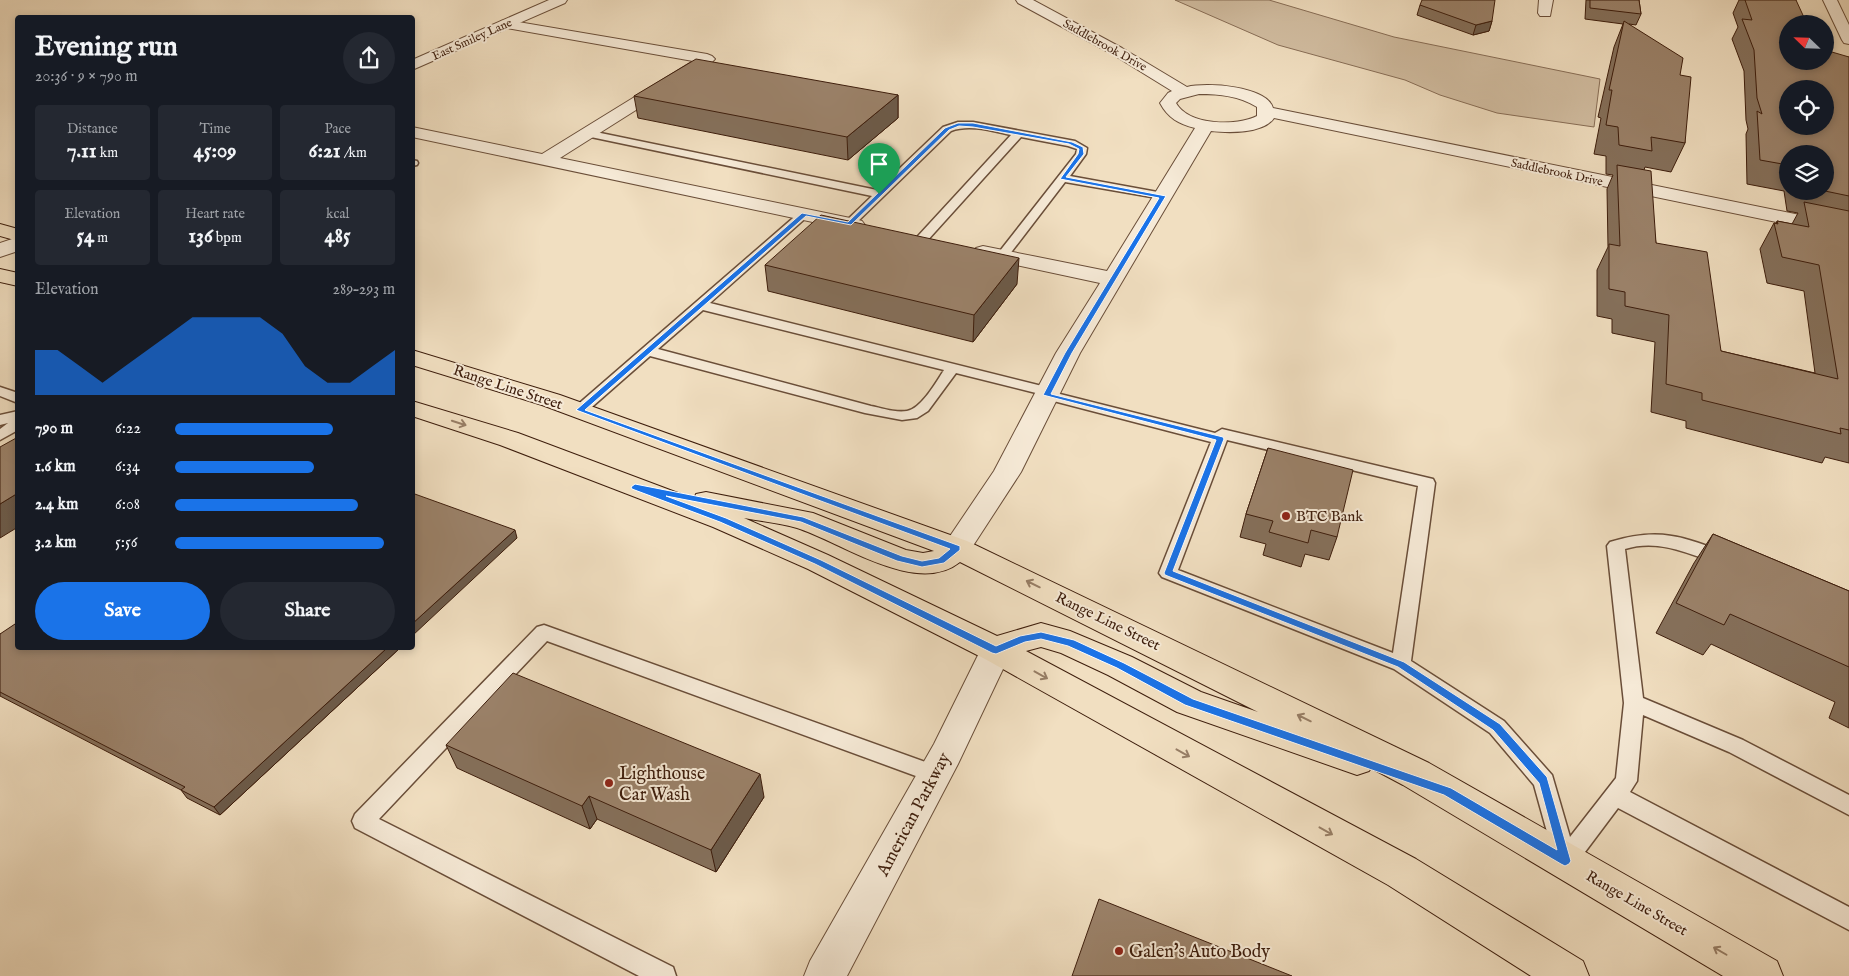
<!DOCTYPE html>
<html lang="en">
<head>
<meta charset="utf-8">
<style>
	:root { --surface:#171b24; --page:#242831; --text:#f1f3f6; --muted:#9ea1a6; --accent:#1a73e8 }
	body { margin:0; font-family:"IM FELL English",serif; background:var(--page); color:var(--text); height:100vh; display:flex; flex-direction:column; font-size:19px; white-space:nowrap }
	* { box-sizing:border-box; margin:0 }
	p { font-size:16px; color:var(--muted) }
	.icon { flex:none; width:28px; height:28px; fill:none; stroke:currentColor; stroke-width:2; stroke-linecap:round; stroke-linejoin:round }
	.map { position:relative; flex:1; overflow:hidden }
	.side { position:absolute; left:15px; top:15px; width:400px; height:635px; display:flex; flex-direction:column; background:var(--surface); border-radius:5px; box-shadow:0 2px 8px #0003 }
	.side>* { flex:none }
	.needle { width:32px; rotate:293deg }
	.buttons { position:absolute; left:1779px; top:15px; display:grid; gap:10px }
	.buttons a { display:grid; place-items:center; width:55px; height:55px; border-radius:50%; background:var(--surface); box-shadow:0 2px 8px #0003; font-size:25px }
	.pin { position:absolute; display:grid; place-items:center; width:42px; height:42px; color:#fff; margin:-51px -21px; border-radius:50% 50% 50% 0; rotate:-45deg; box-shadow:0 0 5px #0007 }
	.pin .icon { rotate:45deg }
	.round { display:grid; place-items:center; flex:none; width:52px; height:52px; border-radius:26px; background:var(--page) }
	.summary { display:flex; align-items:center; justify-content:space-between; height:85px; padding:0 20px }
	h1 { font-size:28px; font-weight:700; line-height:38px }
	.metrics { display:grid; grid-template-columns:repeat(3,1fr); gap:8px; height:85px; padding:5px 20px }
	.metrics div { display:grid; align-content:center; border-radius:5px; background:var(--page); text-align:center }
	.metrics b { font-size:21px; font-weight:700 }
	.metrics small { font-size:14px; font-weight:400 }
	.metrics p { font-size:14px }
	.chart { height:140px; padding:10px 20px }
	.chart p { display:flex; justify-content:space-between }
	.chart svg { width:100%; height:90px; margin-top:5px; fill:var(--accent); opacity:.7 }
	.button { display:flex; gap:10px; margin-top:auto; padding:10px 20px }
	.button a { flex:1; height:58px; border-radius:30px; background:var(--accent); color:#fff; font-size:20px; font-weight:700; line-height:58px; text-align:center }
	.button a+a { background:var(--page); color:var(--text) }
	ul { padding:0 20px; list-style:none; font-size:16px }
	li { display:grid; grid-template-columns:80px 60px 1fr; align-items:center; height:38px }
	li i { height:12px; border-radius:6px; background:var(--accent) }
	.map>svg:first-child { display:block }
	.green { fill:#d2bea2; stroke:#886e57 }
	.lines { fill:none; stroke-linecap:round; stroke-linejoin:round }
	.service-casing { stroke:#6a4e39; stroke-width:3 }
	.minor-casing { stroke:#6a4e39; stroke-width:2 }
	.tertiary-casing { stroke:#6a4e39; stroke-width:2 }
	.primary-casing { stroke:#3d1d0c; stroke-width:2 }
	.service { fill:#f6ead7; fill-rule:evenodd }
	.minor { fill:#f6ead7; fill-rule:evenodd }
	.tertiary { fill:#f6ead7; fill-rule:evenodd }
	.primary { fill:#f1dfc1; fill-rule:evenodd }
	.wall { fill:#85705b; stroke:#3d1d0c; fill-rule:evenodd }
	.shaded-wall { fill:#6c5b4a; stroke:#3d1d0c }
	.building { fill:#9b826a; stroke:#3d1d0c; fill-rule:evenodd }
	.oneway { stroke:#977e66 }
	.route { fill:#1a73e8; stroke:#fff; fill-rule:evenodd }
	.poi-dot { fill:#8f2418; stroke:#f6ead7; stroke-width:2 }
	.labels { text-anchor:middle; stroke-width:4; stroke-linejoin:round; paint-order:stroke }
	.far-street-label { font-size:12px; fill:#3d1d0c; stroke:#f6ead7 }
	.street-label { font-size:15px; fill:#3d1d0c; stroke:#f6ead7 }
	.poi-label { font-size:15px; fill:#3d1d0c; stroke:#f6ead7; text-anchor:start }
	.near-poi-label { font-size:18px; fill:#3d1d0c; stroke:#f6ead7; text-anchor:start }
	.near-street-label { font-size:18px; fill:#3d1d0c; stroke:#f6ead7 }
</style>
</head>
<body>
<div class="map">
<svg width="1849" height="976" viewBox="0 0 1849 976">
	<rect width="100%" height="100%" fill="#f1dfc1"/>
	<filter id="stains"><feTurbulence type="fractalNoise" baseFrequency=".004" numOctaves="4"/><feColorMatrix values="0 0 0 0 .2 0 0 0 0 .09 0 0 0 0 .02 0 0 0 .5 -.17"/></filter>
	<radialGradient id="worn" r=".72"><stop offset=".6" stop-color="#630" stop-opacity="0"/><stop offset="1" stop-color="#630" stop-opacity=".3"/></radialGradient>
	<path class="green" d="M1175 0H1269L1394 37 1600 79 1594 127 1497 113 1440 95 1405 80 1278 45Z"/>
	<g class="lines">
		<g class="service-casing">
			<path id="service" d="M958 122H973L1075 141 1087 148 1086 154 1070 176 1163 193 1169 196 1163 199 1065 182 1006 259 1002 260 996 256 1076 154 1077 149 1068 146 1021 137 926 242 922 243 916 239 918 236 1011 135C992 131 970 124 951 131L853 226 849 228 843 224 845 222 872 196 586 136 581 133 586 130 877 190 943 127Z
				M412 160 417 161 418 163 417 165 412 166Z
				M804 211 810 214 808 216 710 303 1054 389 1056 393 1215 433 1222 429 1433 479 1435 483 1411 661 1504 721 1552 775 1570 837 1616 778 1624 703 1607 546 1610 542C1658 527 1683 536 1728 554L1731 558 1728 562 1722 564C1689 555 1660 538 1625 549L1643 698 1743 740 1849 795V815L1729 752 1643 715 1637 781 1630 792 1849 907V930L1618 808 1573 868 1565 871 1557 868 1534 785 1490 733 1394 669 1162 577 1159 573 1211 442 1042 398 1040 394 956 373 928 411 917 418 902 420 865 413 650 356 585 413H575L573 410 575 407 800 212ZM703 310 944 370C937 381 921 409 907 411 895 413 882 408 871 406L658 349ZM1227 440 1418 486 1393 653 1178 570Z
				M0 387 18 393V403L0 396Z
				M18 411V430L0 440V429L8 423 0 425V415Z
				M544 625 942 768 946 774 942 780 935 783 547 641 379 819 673 967 676 976H639L355 828 352 821 355 814 537 627Z"/>
		</g>
		<g class="minor-casing">
			<path id="minor" d="M1016 0H1033L1122 48 1187 87C1206 82 1267 86 1273 108L1849 225V237L1274 118C1264 134 1228 133 1211 131L1080 353 1021 472 967 555 957 558 947 555 942 548 994 471 1056 353 1100 283 983 258 976 256 973 252 976 248 983 246 1107 271 1195 128C1179 124 1168 118 1160 103L1168 93 1172 91 1112 54 1018 3ZM1199 94C1220 94 1239 96 1257 107V116C1237 126 1189 126 1176 103L1180 99Z
				M1539 0H1553L1550 16H1540L1538 13Z
				M1823 0H1837L1849 25V44L1844 43 1842 40Z
				M506 20 707 54 712 56 715 59 712 62 560 158 855 219 862 221 865 225 862 229 855 231 412 137V127L542 154 693 61 501 27 499 24 501 21Z
				M996 638 1007 641 1012 650 958 764 847 976H804L810 961 934 744 985 641Z"/>
		</g>
		<g class="tertiary-casing">
			<path id="tertiary" d="M549 0H567L565 3 412 70V60Z
				M18 237V251L0 257V243Z"/>
		</g>
		<g class="primary-casing">
			<path id="primary" d="M0 224 18 229V241L0 236Z
				M0 269 18 273V286L0 282Z
				M412 350 560 395 967 541 1429 763 1777 961 1783 976H1723L1403 785 1371 768 1369 771 1357 775 1177 712 1108 675 1061 653 1041 647 1026 651 1416 859 1583 961 1589 976H1531L1388 885 985 659 808 569 713 527 500 445 412 416V401L518 433 694 499 696 494 706 492 813 513 906 550 923 553 934 551 542 405 412 365ZM744 518C761 521 780 523 797 528 841 542 917 597 960 562L1258 712 1201 692 1132 657 1070 631 1041 623 997 636 828 555Z"/>
		</g>
		<use href="#service" class="service"/>
		<use href="#minor" class="minor"/>
		<use href="#tertiary" class="tertiary"/>
		<use href="#primary" class="primary"/>
	</g>
	<path class="wall" d="M1586 0H1639L1641 14 1636 25 1629 24 1680 75 1685 143 1671 172 1645 167 1644 170 1656 243 1721 351 1815 373 1804 291 1767 283 1760 249 1774 223 1776 224 1777 221 1792 224 1798 213 1787 211 1784 191 1747 184 1746 134 1748 129 1746 120 1744 71 1732 39 1738 27 1733 13 1739 0H1796L1788 61 1849 57V463L1825 457 1822 463 1686 428V421L1651 412 1655 342 1612 333V319L1597 316V270L1608 247 1607 189 1613 175 1606 174V156L1594 154 1601 118 1598 117 1614 47 1623 24 1585 19ZM1788 154 1825 191H1788Z
		M1420 5 1492 21 1489 31 1473 35 1417 15Z
		M898 95V118L848 160 638 118 634 96Z
		M765 265 1017 284 973 342 768 291Z
		M1268 448 1337 537 1329 560 1305 554 1301 567 1263 555 1266 544 1240 537 1246 514Z
		M1713 534 1849 591V728L1829 718 1835 702 1711 644 1703 655 1656 633 1694 563Z
		M0 634 400 648 220 815 187 798 181 790 0 696Z
		M446 745 764 797 716 872 597 819 590 829 457 768Z"/>
	<path class="shaded-wall" d="M1492 21 1489 31 1473 35 1476 25Z
		M898 95V118L848 160 847 137Z
		M1019 258 1017 284 973 342 974 315Z
		M18 493V527L0 538V504Z
		M515 530 517 538 412 636V624Z
		M387 648H400L220 815 214 807Z
		M760 774 764 797 716 872 711 850Z
		M589 796 597 819 590 829 582 806Z"/>
	<path class="building" d="M1422 0H1495L1492 21 1476 25 1420 5Z
		M1590 0H1639L1641 14 1590 8Z
		M1745 0H1796L1807 24H1788V61H1825V50L1849 57V196L1825 191V154H1788V165L1760 160 1757 111 1762 114 1757 98 1754 50 1742 19 1752 20ZM1788 89H1825V126H1788Z
		M1624 21 1683 58 1680 75 1691 77 1685 143 1651 137 1652 151 1619 145 1618 127 1606 125 1612 90H1609Z
		M696 59 898 95 847 137 634 96Z
		M1617 165 1651 171 1656 243 1707 252 1721 351 1838 379 1819 265 1782 257 1774 223 1778 224 1777 221 1809 227 1804 202 1849 211V430L1840 428 1841 434 1702 400V393L1666 384 1669 315 1625 306V292L1609 289V244L1620 246Z
		M821 215 1019 258 974 315 765 265Z
		M18 437V493L0 504V447Z
		M1268 448 1353 470 1337 537 1311 530 1308 543 1269 532 1273 521 1246 514Z
		M412 493 515 530 412 624Z
		M1713 534 1849 591V667L1730 614 1724 625 1676 603Z
		M18 622V648H387L214 807 181 790 185 787 0 692V634Z
		M513 673 760 774 711 850 589 796 582 806 446 745Z
		M1099 899 1292 976H1072Z"/>
	<defs><path id="oneway-shaft" d="M-6 0H5M1.5-3L5.5 0L1.5 3" fill="none" stroke-width="1.6" stroke-linecap="round" stroke-linejoin="round" transform="scale(1.25)"/></defs>
	<g class="oneway">
		<use href="#oneway-shaft" transform="translate(459 423) rotate(18)"/>
		<use href="#oneway-shaft" transform="translate(1033 584) rotate(-154)"/>
		<use href="#oneway-shaft" transform="translate(1041 675) rotate(29)"/>
		<use href="#oneway-shaft" transform="translate(1304 718) rotate(-154)"/>
		<use href="#oneway-shaft" transform="translate(1183 753) rotate(29)"/>
		<use href="#oneway-shaft" transform="translate(1326 831) rotate(29)"/>
		<use href="#oneway-shaft" transform="translate(1720 951) rotate(-150)"/>
	</g>
	<path class="route" d="M958 123H973L1072 142 1083 147 1084 154 1066 177 1166 196 1072 353 1051 394 1223 437 1224 439 1173 571 1404 662 1500 724 1547 777 1571 861 1569 864 1565 866 1561 864 1444 795 1185 705 1117 668 1068 646 1041 639 1025 642 996 654 992 653 815 564 720 522 632 489 631 487 635 484 803 517 902 556 922 561 939 558 950 549 576 410 802 213 848 222 945 128ZM959 126 973 127 1069 144 1079 149 1078 154 1060 179 1159 198 1065 353 1043 395 1216 440 1164 573 1165 575 1398 667 1493 730 1539 783 1557 850 1451 788 1193 699 1124 663 1074 640 1041 632 1020 636 996 646 821 560 726 518 666 496 801 522 897 561 922 567 944 563 960 550V546L585 410 806 216 851 225 949 130Z"/>
	<g class="poi-dot">
		<circle cx="1286" cy="516" r="5"/>
		<circle cx="609" cy="783" r="5"/>
		<circle cx="1119" cy="951" r="5"/>
	</g>
	<g class="labels">
		<g class="far-street-label">
			<text transform="translate(472 39) rotate(-24)" y="4">East Smiley Lane</text>
			<text transform="translate(1105 45) rotate(29)" y="4">Saddlebrook Drive</text>
			<text transform="translate(1557 172) rotate(12)" y="4">Saddlebrook Drive</text>
		</g>
		<g class="street-label">
			<text transform="translate(508 387) rotate(18)" y="5">Range Line Street</text>
			<text transform="translate(1108 621) rotate(26)" y="5">Range Line Street</text>
			<text transform="translate(1637 903) rotate(30)" y="5">Range Line Street</text>
		</g>
		<g class="poi-label">
			<text x="1296" y="521">BTC Bank</text>
		</g>
		<g class="near-poi-label">
			<text x="619" y="779">Lighthouse<tspan x="619" dy="21">Car Wash</tspan></text>
			<text x="1129" y="957">Galen's Auto Body</text>
		</g>
		<g class="near-street-label">
			<text transform="translate(913 814) rotate(-62)" y="6">American Parkway</text>
		</g>
	</g>
	<rect width="100%" height="100%" filter="url(#stains)"/>
	<rect width="100%" height="100%" fill="url(#worn)"/>
</svg>
<div class="buttons">
<a><svg class="needle" viewBox="-14 -14 28 28"><path d="M0-13l5 13h-10z" fill="#e53935"/><path d="M0 13l5-13h-10z" fill="#9ea1a6"/></svg></a>
<a><svg class="icon" aria-label="locate" viewBox="0 0 24 24"><circle cx="12" cy="12" r="6"/><path d="M12 2v4M12 18v4M2 12h4M18 12h4"/></svg></a>
<a><svg class="icon" aria-label="layers" viewBox="0 0 24 24"><path d="M12 4l9 5-9 5-9-5zM3 14l9 5 9-5"/></svg></a>
</div>
<div class="pin" style="left:879px;top:194px;background:#1e9e55"><svg class="icon" aria-label="arrive" viewBox="0 0 24 24"><path d="M6 21V4h12l-3 4 3 4H6"/></svg></div>
<section class="side">
<div class="summary"><div><h1>Evening run</h1><p>20:36 · 9 × 790 m</p></div><a class="round"><svg class="icon" aria-label="share" viewBox="0 0 24 24"><path d="M12 15V3M7 8l5-5 5 5M5 13v7h14v-7"/></svg></a></div>
<div class="metrics">
<div><p>Distance</p><b>7.11<small> km</small></b></div>
<div><p>Time</p><b>45:09</b></div>
<div><p>Pace</p><b>6:21<small> /km</small></b></div>
</div>
<div class="metrics">
<div><p>Elevation</p><b>54<small> m</small></b></div>
<div><p>Heart rate</p><b>136<small> bpm</small></b></div>
<div><p>kcal</p><b>485</b></div>
</div>
<div class="chart"><p><span>Elevation</span>289–293 m</p>
<svg viewBox="0 0 160 44" preserveAspectRatio="none"><path d="M0 44V22L10 22L20 30L30 38L40 30L50 22L60 14L70 6L80 6L90 6L100 6L110 14L120 30L130 38L140 38L150 30L160 22V44z"/></svg>
</div>
<ul>
<li><b>790 m</b>6:22<i style="width:72%"></i></li>
<li><b>1.6 km</b>6:34<i style="width:63%"></i></li>
<li><b>2.4 km</b>6:08<i style="width:83%"></i></li>
<li><b>3.2 km</b>5:56<i style="width:95%"></i></li>
</ul>
<div class="button"><a>Save</a><a>Share</a></div>
</section>
</div>
</body>
</html>
